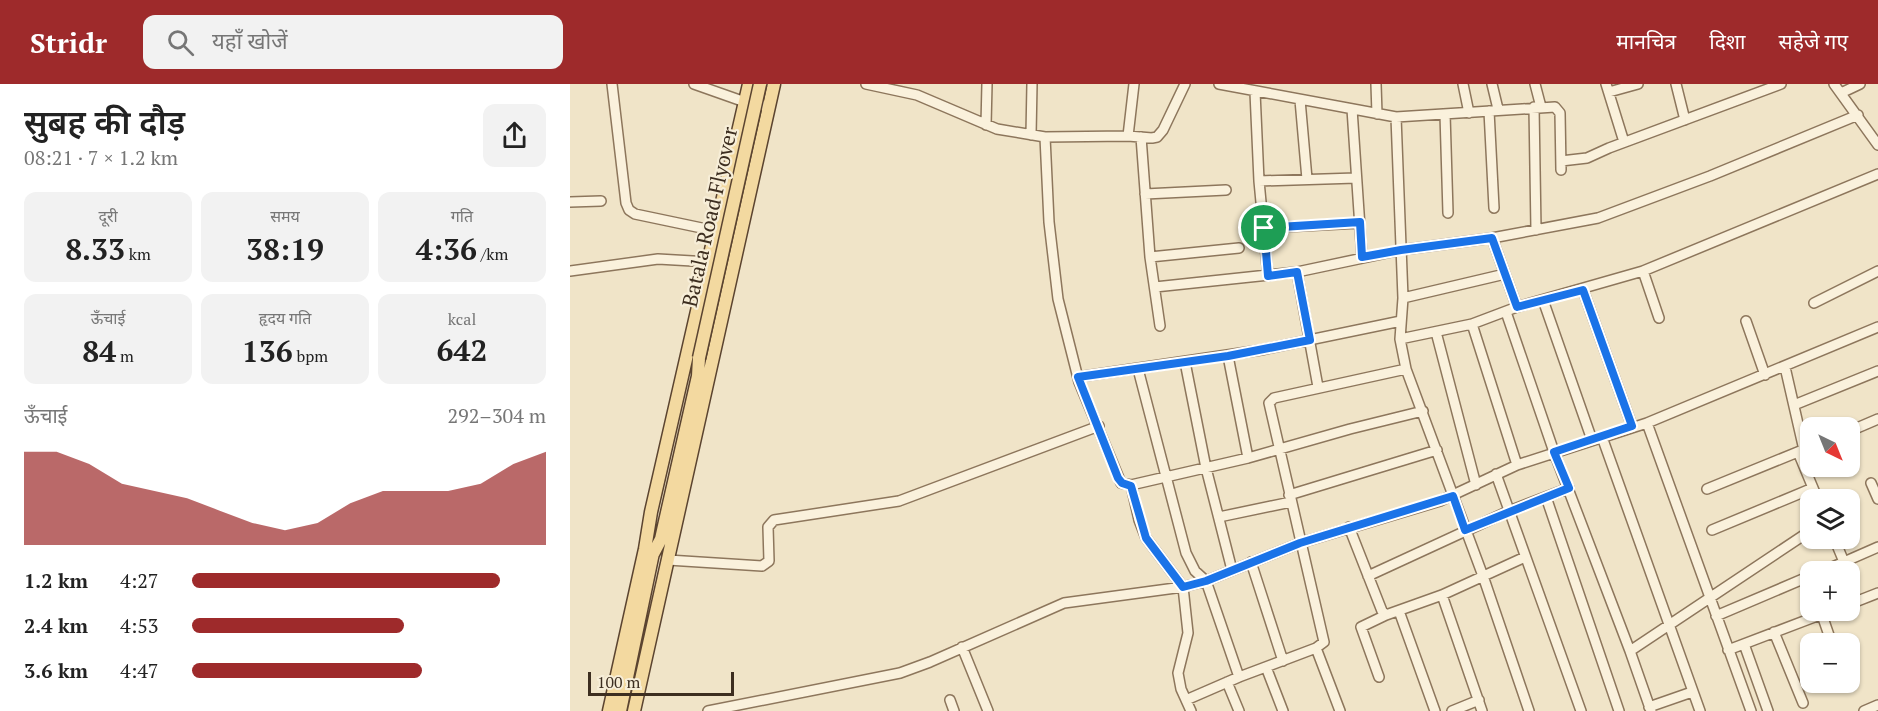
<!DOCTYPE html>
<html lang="hi">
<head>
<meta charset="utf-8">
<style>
	:root { --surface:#fff; --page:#f2f2f2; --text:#222; --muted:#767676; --accent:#9e2a2b }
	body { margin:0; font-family:"PT Serif","Noto Sans Devanagari",serif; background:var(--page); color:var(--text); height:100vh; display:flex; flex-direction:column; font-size:22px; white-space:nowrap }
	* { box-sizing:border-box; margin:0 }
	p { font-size:20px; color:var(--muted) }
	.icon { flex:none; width:33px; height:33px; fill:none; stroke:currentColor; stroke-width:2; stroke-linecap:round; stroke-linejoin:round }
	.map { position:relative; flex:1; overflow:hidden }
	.details { display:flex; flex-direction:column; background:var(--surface); width:570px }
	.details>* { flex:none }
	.needle { width:39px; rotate:137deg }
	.controls { position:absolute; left:1230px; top:333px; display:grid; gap:12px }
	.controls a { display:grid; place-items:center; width:60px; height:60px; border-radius:12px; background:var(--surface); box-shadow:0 2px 4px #0004; font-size:30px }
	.scale { position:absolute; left:18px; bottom:15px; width:146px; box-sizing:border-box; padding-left:6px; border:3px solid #3d2e20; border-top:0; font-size:16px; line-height:21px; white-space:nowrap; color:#3d2e20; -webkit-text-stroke:4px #f7eed8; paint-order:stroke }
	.pin { position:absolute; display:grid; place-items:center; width:51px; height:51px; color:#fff; margin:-26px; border:3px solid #fff; border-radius:50%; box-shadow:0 2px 6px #0007 }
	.round { display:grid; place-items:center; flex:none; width:63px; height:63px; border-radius:12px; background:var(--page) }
	.headline { display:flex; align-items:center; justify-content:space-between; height:102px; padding:0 24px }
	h1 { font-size:33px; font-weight:600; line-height:45px }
	.stats { display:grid; grid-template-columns:repeat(3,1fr); gap:9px; height:102px; padding:6px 24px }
	.stats div { display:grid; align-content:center; border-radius:12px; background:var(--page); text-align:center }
	.stats b { font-size:30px; font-weight:600 }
	.stats small { font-size:16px; font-weight:400 }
	.stats p { font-size:16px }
	.chart { height:168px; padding:12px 24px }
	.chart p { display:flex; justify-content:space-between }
	.chart svg { width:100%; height:108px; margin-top:6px; fill:var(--accent); opacity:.7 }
	ul { padding:0 24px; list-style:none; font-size:20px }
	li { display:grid; grid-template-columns:96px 72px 1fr; align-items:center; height:45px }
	li i { height:15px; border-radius:8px; background:var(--accent) }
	header { display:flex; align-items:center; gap:36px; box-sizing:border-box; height:84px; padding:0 30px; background:var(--accent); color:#fff }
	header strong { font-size:28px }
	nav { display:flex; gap:33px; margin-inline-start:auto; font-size:21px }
	.search { width:420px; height:54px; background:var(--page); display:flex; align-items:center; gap:15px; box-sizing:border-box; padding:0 21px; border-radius:12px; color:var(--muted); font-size:22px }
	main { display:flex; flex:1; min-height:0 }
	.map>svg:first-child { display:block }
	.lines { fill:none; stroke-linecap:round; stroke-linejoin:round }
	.minor-casing { stroke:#8d765c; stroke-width:12 }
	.major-casing { stroke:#5b4430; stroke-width:15 }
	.minor { stroke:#faf1dc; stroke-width:9 }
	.major { stroke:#f3d9a0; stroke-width:12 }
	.major-bridge-casing { stroke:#5b4430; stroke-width:15; stroke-linecap:butt }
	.major-bridge { stroke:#f3d9a0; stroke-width:12 }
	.route-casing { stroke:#fff; stroke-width:12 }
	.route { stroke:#1a73e8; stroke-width:8 }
	.labels { text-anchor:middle; stroke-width:4.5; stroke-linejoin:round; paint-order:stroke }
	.street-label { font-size:21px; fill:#3d2e20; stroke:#f7eed8 }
</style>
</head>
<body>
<header>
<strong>Stridr</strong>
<div class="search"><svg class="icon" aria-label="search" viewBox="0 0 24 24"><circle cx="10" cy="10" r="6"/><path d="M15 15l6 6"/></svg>यहाँ खोजें</div>
<nav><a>मानचित्र</a><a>दिशा</a><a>सहेजे गए</a></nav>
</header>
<main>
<section class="details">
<div class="headline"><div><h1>सुबह की दौड़</h1><p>08:21 · 7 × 1.2 km</p></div><a class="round"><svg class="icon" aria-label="share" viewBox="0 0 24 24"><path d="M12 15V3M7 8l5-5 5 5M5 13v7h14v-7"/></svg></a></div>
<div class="stats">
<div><p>दूरी</p><b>8.33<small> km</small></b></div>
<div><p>समय</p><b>38:19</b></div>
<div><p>गति</p><b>4:36<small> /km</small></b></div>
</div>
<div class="stats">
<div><p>ऊँचाई</p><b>84<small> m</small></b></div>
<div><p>हृदय गति</p><b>136<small> bpm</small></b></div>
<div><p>kcal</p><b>642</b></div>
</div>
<div class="chart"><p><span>ऊँचाई</span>292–304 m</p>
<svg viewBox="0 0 160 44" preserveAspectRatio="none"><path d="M0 44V6L10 6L20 11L30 19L40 22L50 25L60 30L70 35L80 38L90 35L100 27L110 22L120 22L130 22L140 19L150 11L160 6V44z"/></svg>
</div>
<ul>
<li><b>1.2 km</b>4:27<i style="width:87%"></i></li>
<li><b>2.4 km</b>4:53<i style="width:60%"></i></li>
<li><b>3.6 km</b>4:47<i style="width:65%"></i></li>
</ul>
</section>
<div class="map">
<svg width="1308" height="627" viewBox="0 0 1308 627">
	<rect width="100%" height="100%" fill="#f0e4c8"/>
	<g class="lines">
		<g class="minor-casing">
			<path id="minor" d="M42 0 56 119 59 126 65 130 146 147
				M124 0 175 18 199 23
				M296 0 347 11 427 45 475 53 558 52 582 54 587 53 593 46 615 0
				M649 0 826 33 985 23 990 29 991 86
				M806 0 807 30
				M893 0 899 29
				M922 0 928 25
				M965 0 971 23
				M1036 0 1054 58
				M1106 0 1115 36
				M1264 0 1308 61
				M685 8 689 97 698 192
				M1039 8 1068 0
				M1271 9 1290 0
				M730 16 737 95
				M964 23 966 146
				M782 25 792 173
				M919 27 924 124
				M875 30 878 129
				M416 41 417 0
				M461 51 462 0
				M558 52 564 0
				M475 53 479 138 488 215 509 298 551 399 561 401 678 374 780 345 853 327
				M571 53 580 173 590 242
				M991 77 1017 74 1039 64 1211 0
				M689 97 786 94
				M575 110 656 106
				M0 118 31 117
				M694 144 790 139
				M580 173 669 164
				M0 187 88 175 140 178
				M1073 187 1089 234
				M727 188 748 303
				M935 190 947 223
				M585 203 727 188 831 166 922 154 1028 134 1140 92 1288 31
				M1013 206 1062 342
				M833 214 935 190 922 154
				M973 216 1022 356
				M1244 219 1308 187
				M936 228 984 368 1060 567
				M1176 237 1195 291
				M902 240 947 381
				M866 248 906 401
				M830 255 902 240 947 223 1073 187 1308 90
				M658 272 678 374
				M615 278 636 384 662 486
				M1215 283 1234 366
				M568 285 616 469 625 487 636 497 669 593
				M836 285 913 492 959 627
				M508 293 691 266 831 237
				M1224 321 1308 287
				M1077 339 1181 627
				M1280 347 1308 335
				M1032 353 1130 627
				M1228 368 1248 416
				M926 390 1011 627
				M1301 399 1308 415
				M561 401 569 436 576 454 613 503 618 549 608 589 611 605 621 627
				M1137 405 1240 363
				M719 411 867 366
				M976 413 1049 627
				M649 433 721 418
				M779 443 812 527 816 531 872 511 955 473
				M1142 446 1243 404
				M1264 454 1274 478
				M98 476 192 482 199 477 198 443 204 436 329 417 529 342
				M681 478 713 577
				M1251 488 1308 463
				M798 492 939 427 999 404
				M872 511 912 627
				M1280 520 1308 509
				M829 527 865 627
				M1252 531 1262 560
				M1146 532 1240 492
				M1204 548 1233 619
				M1174 560 1198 627
				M392 563 418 627
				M746 564 770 627
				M1158 566 1263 526
				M696 583 713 627
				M809 593 791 543 816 531
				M657 598 669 627
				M1274 598 1276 603
				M380 616 384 627
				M616 616 669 593 746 564 754 558 699 319 704 314 836 285 830 255 833 214 826 33
				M1079 623 1122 608
				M138 627 330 589 360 578 494 519 613 503 636 497 730 459 870 417 947 381 1077 339 1308 243
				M882 627 909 616
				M1081 627 1060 567 1240 447
				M1294 627 1308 621"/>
		</g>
		<g class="major-casing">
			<path id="major" d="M83 470 91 455 128 292 129 274
				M39 627 75 465 81 428 179 0
				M50 627 83 469
				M64 627 204 0"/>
		</g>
		<use href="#minor" class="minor"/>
		<use href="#major" class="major"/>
		<g class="major-bridge-casing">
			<path id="major-bridge" d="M129 274 190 0"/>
		</g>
		<use href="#major-bridge" class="major-bridge"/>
	</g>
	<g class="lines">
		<g class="route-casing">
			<path id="route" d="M790 138 792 173 831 166 922 154 947 223 1013 206 1062 342 984 368 999 404 895 446 883 412 730 459 636 497 613 503 576 454 561 402 552 399 548 394 508 293 658 272 740 256 727 188 698 192 694 144Z"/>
		</g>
		<use href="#route" class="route"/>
	</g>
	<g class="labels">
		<g class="street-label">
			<text transform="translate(140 133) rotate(-77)" y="7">Batala Road Flyover</text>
		</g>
	</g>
</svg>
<div class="controls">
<a><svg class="needle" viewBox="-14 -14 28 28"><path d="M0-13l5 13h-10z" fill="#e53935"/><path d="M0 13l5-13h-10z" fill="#767676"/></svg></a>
<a><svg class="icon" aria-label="layers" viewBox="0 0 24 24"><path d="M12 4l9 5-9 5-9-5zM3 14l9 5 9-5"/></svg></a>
<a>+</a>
<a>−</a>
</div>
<div class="scale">100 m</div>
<div class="pin" style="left:694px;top:144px;background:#1e9e55"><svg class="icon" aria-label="arrive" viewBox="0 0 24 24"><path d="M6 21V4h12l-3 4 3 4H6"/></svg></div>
</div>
</main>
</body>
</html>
